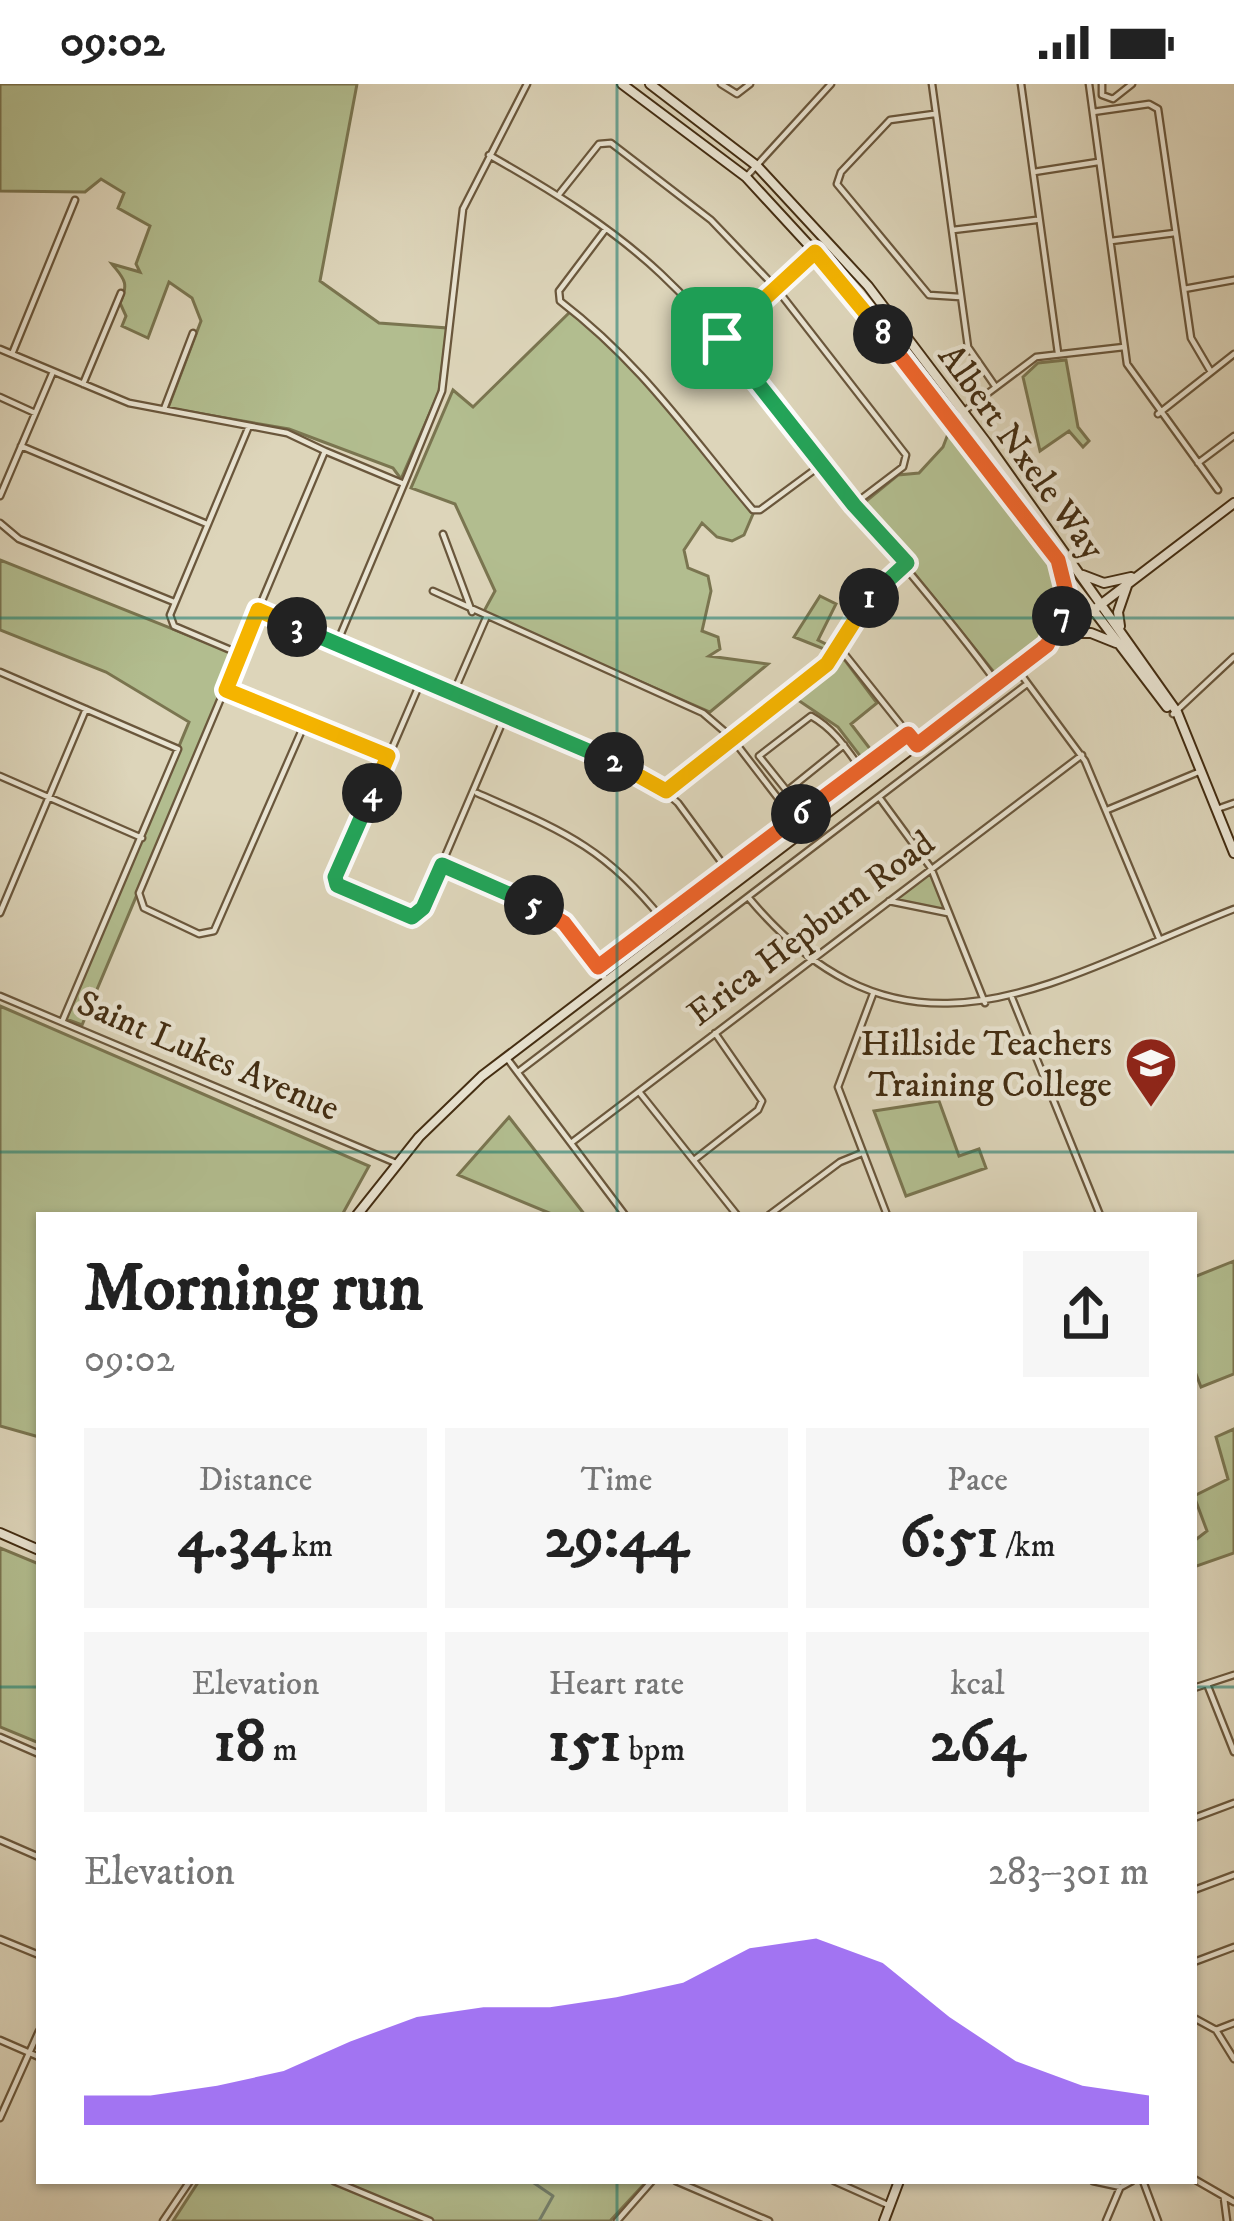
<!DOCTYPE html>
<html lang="en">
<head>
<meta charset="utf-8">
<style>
	:root { --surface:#fff; --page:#f6f6f6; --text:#222; --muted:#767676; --accent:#7c3aed }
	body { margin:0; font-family:"IM FELL DW Pica",serif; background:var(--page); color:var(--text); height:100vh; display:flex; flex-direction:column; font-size:45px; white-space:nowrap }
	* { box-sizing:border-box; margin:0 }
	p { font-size:39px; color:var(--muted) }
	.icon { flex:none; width:66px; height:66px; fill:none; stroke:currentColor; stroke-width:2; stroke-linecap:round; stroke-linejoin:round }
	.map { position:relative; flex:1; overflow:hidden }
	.panel { position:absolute; left:36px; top:1128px; width:1161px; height:972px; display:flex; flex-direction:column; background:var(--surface); border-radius:0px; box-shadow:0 3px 9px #0004 }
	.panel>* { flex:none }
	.pin { position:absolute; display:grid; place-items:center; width:102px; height:102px; color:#fff; margin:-51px; border-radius:24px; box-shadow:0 6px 18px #0006 }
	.km { position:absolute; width:60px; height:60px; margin:-30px; border-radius:50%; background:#222; color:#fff; font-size:33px; line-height:60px; text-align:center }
	.round { display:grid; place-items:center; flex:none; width:126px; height:126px; border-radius:0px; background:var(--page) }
	.summary { display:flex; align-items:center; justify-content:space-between; height:204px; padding:0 48px }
	h1 { font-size:66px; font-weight:700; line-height:90px }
	.metrics { display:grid; grid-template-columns:repeat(3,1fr); gap:18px; height:204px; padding:12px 48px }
	.metrics div { display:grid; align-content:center; border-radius:0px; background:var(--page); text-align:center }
	.metrics b { font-size:60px; font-weight:700 }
	.metrics small { font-size:33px; font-weight:400 }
	.metrics p { font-size:33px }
	.chart { height:336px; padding:24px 48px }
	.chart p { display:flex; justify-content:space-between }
	.chart svg { width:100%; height:216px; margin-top:12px; fill:var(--accent); opacity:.7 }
	.status { display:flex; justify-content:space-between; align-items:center; height:84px; padding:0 60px; background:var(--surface); direction:ltr }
	.status svg { height:33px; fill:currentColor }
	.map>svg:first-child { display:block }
	.green { fill:#b2bd8f; stroke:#7a7550; stroke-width:3 }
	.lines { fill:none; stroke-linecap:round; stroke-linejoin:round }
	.stream { stroke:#73816e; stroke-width:3 }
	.minor-casing { stroke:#6a573c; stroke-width:9 }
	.secondary-casing { stroke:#432d12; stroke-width:12 }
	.minor { stroke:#e9e4d2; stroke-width:4.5 }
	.secondary { stroke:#e9e4d2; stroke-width:8 }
	.split-1-casing { stroke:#fff; stroke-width:24 }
	.split-2-casing { stroke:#fff; stroke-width:24 }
	.split-3-casing { stroke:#fff; stroke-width:24 }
	.split-4-casing { stroke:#fff; stroke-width:24 }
	.split-5-casing { stroke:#fff; stroke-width:24 }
	.split-6-casing { stroke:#fff; stroke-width:24 }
	.split-7-casing { stroke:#fff; stroke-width:24 }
	.split-8-casing { stroke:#fff; stroke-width:24 }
	.split-9-casing { stroke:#fff; stroke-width:24 }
	.split-1 { stroke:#22a559; stroke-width:15 }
	.split-2 { stroke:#f5b400; stroke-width:15 }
	.split-3 { stroke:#22a559; stroke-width:15 }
	.split-4 { stroke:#f5b400; stroke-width:15 }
	.split-5 { stroke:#22a559; stroke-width:15 }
	.split-6 { stroke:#f0652b; stroke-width:15 }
	.split-7 { stroke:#f0652b; stroke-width:15 }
	.split-8 { stroke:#f0652b; stroke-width:15 }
	.split-9 { stroke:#f5b400; stroke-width:15 }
	.grid { fill:none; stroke:#0f766e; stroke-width:3; stroke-opacity:0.55 }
	.labels { text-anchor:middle; stroke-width:9; stroke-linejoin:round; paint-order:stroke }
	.street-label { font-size:36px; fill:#432d12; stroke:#e9e4d2 }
	.poi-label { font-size:36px; fill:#432d12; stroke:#e9e4d2; text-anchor:end }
</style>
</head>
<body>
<div class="status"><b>09:02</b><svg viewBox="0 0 49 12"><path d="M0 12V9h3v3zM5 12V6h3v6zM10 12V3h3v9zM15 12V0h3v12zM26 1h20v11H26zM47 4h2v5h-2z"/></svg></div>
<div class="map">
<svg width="1234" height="2137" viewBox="0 0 1234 2137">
	<rect width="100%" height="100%" fill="#ddd5ba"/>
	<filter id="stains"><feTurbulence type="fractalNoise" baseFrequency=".00167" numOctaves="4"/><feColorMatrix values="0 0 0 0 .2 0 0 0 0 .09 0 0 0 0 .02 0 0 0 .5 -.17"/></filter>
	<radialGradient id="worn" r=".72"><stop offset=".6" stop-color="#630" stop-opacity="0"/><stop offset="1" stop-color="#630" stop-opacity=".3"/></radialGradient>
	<path class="green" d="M0 0H357L320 197 379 239 447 244 439 308 401 395 393 384 289 345 168 324 201 237 192 214 169 198 148 254 122 242 126 232 120 219C130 198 123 194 112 180L140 188 136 180 150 142 118 124 124 109 101 95 85 108 0 107Z
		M570 228 603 253 685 341 753 430 744 451 732 457 717 453 702 439 684 466 688 484 708 492 711 507 702 547 718 553 720 565 709 572 768 580 710 628 483 529 495 507 455 420 411 404 453 306 473 323Z
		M1066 276 1078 343 1089 357 1083 363 1069 347 1040 367 1023 293 1038 279Z
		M951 342 1059 490C1067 547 1037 559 997 592L860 422 898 391 919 389 943 363Z
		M0 476 238 571 82 941 66 935 189 638 106 588 0 546Z
		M820 512 836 520 818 556 828 561 839 554 834 569 794 553Z
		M844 575 877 619 851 640 874 670 864 677 838 643 792 612Z
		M906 655 911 660 740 789 735 784Z
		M930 786 946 827 892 816Z
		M726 790 731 796 609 888 605 883Z
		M0 922 369 1082 342 1131H39V1353L0 1342Z
		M939 1017 959 1072 979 1065 986 1084 906 1112 874 1027Z
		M509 1033 585 1131H554L458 1091Z
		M1234 1177V1290L1201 1303 1194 1285V1193Z
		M1234 1345V1469L1194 1483V1457L1207 1447 1194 1412 1228 1395 1216 1353Z
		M0 1464 39 1480V1659L0 1643Z
		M199 2097H647L610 2137H173Z"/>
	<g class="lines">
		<path class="stream" d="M531 2097 553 2112 539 2137"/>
		<g class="minor-casing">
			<path id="minor" d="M721 0 737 10 750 0
				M932 0 968 263 995 302
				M1021 0 1058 269
				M1089 0 1127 280 1218 406
				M1102 0V11L1113 15 1132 0
				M1093 28 1149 20 1158 25 1191 254 1211 288
				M934 30 890 36 841 88 837 100 929 211 960 213
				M489 71C549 105 610 142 661 190 730 255 783 333 842 407 893 471 948 531 996 598
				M1034 88 1098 78
				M746 93 831 0
				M560 109 599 60 611 59 711 136 776 204 906 371 903 383 853 421
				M605 146 559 207 560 217C642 280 688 349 753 426H760L821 381
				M953 146 1036 136
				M1111 157 1175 149
				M1184 205 1234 196
				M722 253 815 168
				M0 265 129 319 287 349 325 367
				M12 270 75 116
				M83 300 121 209
				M0 313 35 329
				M164 325 193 249
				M1158 330 1234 270
				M951 337 1036 273 1124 263
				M21 362 207 440
				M1198 379 1234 352
				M404 400 442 307 463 125 527 0
				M0 412 52 290
				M0 439 19 455 174 518
				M443 450 472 528
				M433 507 703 629 731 653 794 735
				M258 526 652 696 678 719 736 798
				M842 567 917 661
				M240 570 174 542 170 531 249 342
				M1017 585 1085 677 1159 854
				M0 588 178 665 62 938
				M421 597 335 797 405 832H416L423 824 505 632
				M227 606 388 672
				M453 610 486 534
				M1173 630 1234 573
				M305 639 214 847 199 850 144 824 139 809 325 367 404 400 337 559
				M844 661 787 707 759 672 811 632C834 645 846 664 861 685
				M0 692 142 754
				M666 707 828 580 841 565 866 517 907 479
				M477 709C560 746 604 762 662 835
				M879 713 931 784 985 919
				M1217 725 1234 719
				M1107 726 1201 687
				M442 781 552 830 607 897
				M748 813C905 1001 1050 897 1234 825
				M889 817 948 829
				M0 829 86 625
				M598 883 908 650
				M873 910 838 1003 887 1131
				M0 912 396 1079
				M1012 914 1100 1131
				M506 973 625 1131
				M518 988 1027 600
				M640 1009 737 1131
				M571 1059 1082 671
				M694 1076 758 1026 762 1017 715 949
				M769 1131 840 1078 862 1069
				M1207 1600 1234 1668
				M1194 1604 1234 1591
				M0 1653 39 1670
				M1194 1734 1234 1719
				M0 1756 39 1773
				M1194 1806 1234 1791
				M0 1855 39 1871
				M1194 1878 1234 1863
				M1194 1934 1216 1946 1234 1975
				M1216 1946 1234 1939
				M0 1956 39 1973
				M0 2034 39 1947
				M1194 2095 1234 2118
				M334 2097 430 2137
				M676 2097 769 2137
				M834 2097 890 2122
				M1093 2097 1121 2103 1132 2097
				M1143 2097 1158 2137
				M1224 2114 1227 2137
				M163 2137 190 2097
				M617 2137 652 2097
				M1106 2137 1120 2104"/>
		</g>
		<g class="secondary-casing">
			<path id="secondary" d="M622 0 746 93 851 207 1167 623
				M650 0 757 82 868 202 986 358 1177 628 1234 769
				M1083 491 1104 499 1131 493
				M1120 542 1118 528 1128 499
				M1061 549H1091L1116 559
				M1051 554 1066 518 1061 484
				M357 1131 419 1053 482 992 1234 419
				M0 1449 39 1466
				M884 2137 899 2097"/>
		</g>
		<use href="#minor" class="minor"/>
		<use href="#secondary" class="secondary"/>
	</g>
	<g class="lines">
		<g class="split-1-casing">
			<path id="split-1" d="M722 254 854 421 907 479 869 514"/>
		</g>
		<g class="split-2-casing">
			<path id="split-2" d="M614 678 666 707 827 580 869 514"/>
		</g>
		<g class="split-3-casing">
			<path id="split-3" d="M297 543 614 678"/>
		</g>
		<g class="split-4-casing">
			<path id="split-4" d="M297 543 258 526 226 606 388 672 372 709"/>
		</g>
		<g class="split-5-casing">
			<path id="split-5" d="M372 709 335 793 337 801 412 833 423 824 442 781 534 821"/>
		</g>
		<g class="split-6-casing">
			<path id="split-6" d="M534 821 564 839 598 883 801 730"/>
		</g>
		<g class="split-7-casing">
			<path id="split-7" d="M801 730 908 650 917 661 1047 561 1062 532"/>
		</g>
		<g class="split-8-casing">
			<path id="split-8" d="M883 250 1058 476 1066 508 1062 532"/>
		</g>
		<g class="split-9-casing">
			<path id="split-9" d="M722 254 815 168 883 250"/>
		</g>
		<use href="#split-1" class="split-1"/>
		<use href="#split-2" class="split-2"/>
		<use href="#split-3" class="split-3"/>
		<use href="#split-4" class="split-4"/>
		<use href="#split-5" class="split-5"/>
		<use href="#split-6" class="split-6"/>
		<use href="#split-7" class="split-7"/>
		<use href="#split-8" class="split-8"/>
		<use href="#split-9" class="split-9"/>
	</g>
	<path class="grid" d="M617 0V1131M0 534H1234M0 1068H1234M0 1603H39M1194 1603H1234M617 2097V2137"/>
	<defs>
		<g id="university-pin" transform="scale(2.7)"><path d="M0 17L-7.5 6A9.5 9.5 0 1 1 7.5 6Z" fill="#8f2418" stroke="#e9e4d2"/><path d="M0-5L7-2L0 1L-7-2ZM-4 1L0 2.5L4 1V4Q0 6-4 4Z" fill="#fff"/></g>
	</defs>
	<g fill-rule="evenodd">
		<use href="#university-pin" x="1151" y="979"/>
	</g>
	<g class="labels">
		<g class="street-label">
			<text transform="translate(1023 367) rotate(54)" y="13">Albert Nxele Way</text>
			<text transform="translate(810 843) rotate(-37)" y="13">Erica Hepburn Road</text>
			<text transform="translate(209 970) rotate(23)" y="13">Saint Lukes Avenue</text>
		</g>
		<g class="poi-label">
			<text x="1112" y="971">Hillside Teachers<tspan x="1112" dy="41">Training College</tspan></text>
		</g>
	</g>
	<rect width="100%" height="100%" filter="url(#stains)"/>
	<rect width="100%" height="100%" fill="url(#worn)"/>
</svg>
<div class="pin" style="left:722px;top:254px;background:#1e9e55"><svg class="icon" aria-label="arrive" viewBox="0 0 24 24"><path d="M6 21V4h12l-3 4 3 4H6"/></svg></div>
<b class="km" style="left:869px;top:514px">1</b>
<b class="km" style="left:614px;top:678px">2</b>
<b class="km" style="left:297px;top:543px">3</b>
<b class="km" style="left:372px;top:709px">4</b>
<b class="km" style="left:534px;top:821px">5</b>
<b class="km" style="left:801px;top:730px">6</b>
<b class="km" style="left:1062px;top:532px">7</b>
<b class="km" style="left:883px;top:250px">8</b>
<section class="panel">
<div class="summary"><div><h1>Morning run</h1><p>09:02</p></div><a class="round"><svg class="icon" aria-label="share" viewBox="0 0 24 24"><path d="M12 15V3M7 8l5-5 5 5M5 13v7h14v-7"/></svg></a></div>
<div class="metrics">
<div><p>Distance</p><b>4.34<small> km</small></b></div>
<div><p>Time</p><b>29:44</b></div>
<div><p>Pace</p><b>6:51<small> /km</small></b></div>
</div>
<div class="metrics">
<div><p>Elevation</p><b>18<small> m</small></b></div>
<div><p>Heart rate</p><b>151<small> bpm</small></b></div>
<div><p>kcal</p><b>264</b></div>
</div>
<div class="chart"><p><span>Elevation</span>283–301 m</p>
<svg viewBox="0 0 160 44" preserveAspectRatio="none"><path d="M0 44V38L10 38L20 36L30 33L40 27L50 22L60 20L70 20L80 18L90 15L100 8L110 6L120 11L130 22L140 31L150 36L160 38V44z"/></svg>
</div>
</section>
</div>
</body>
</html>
